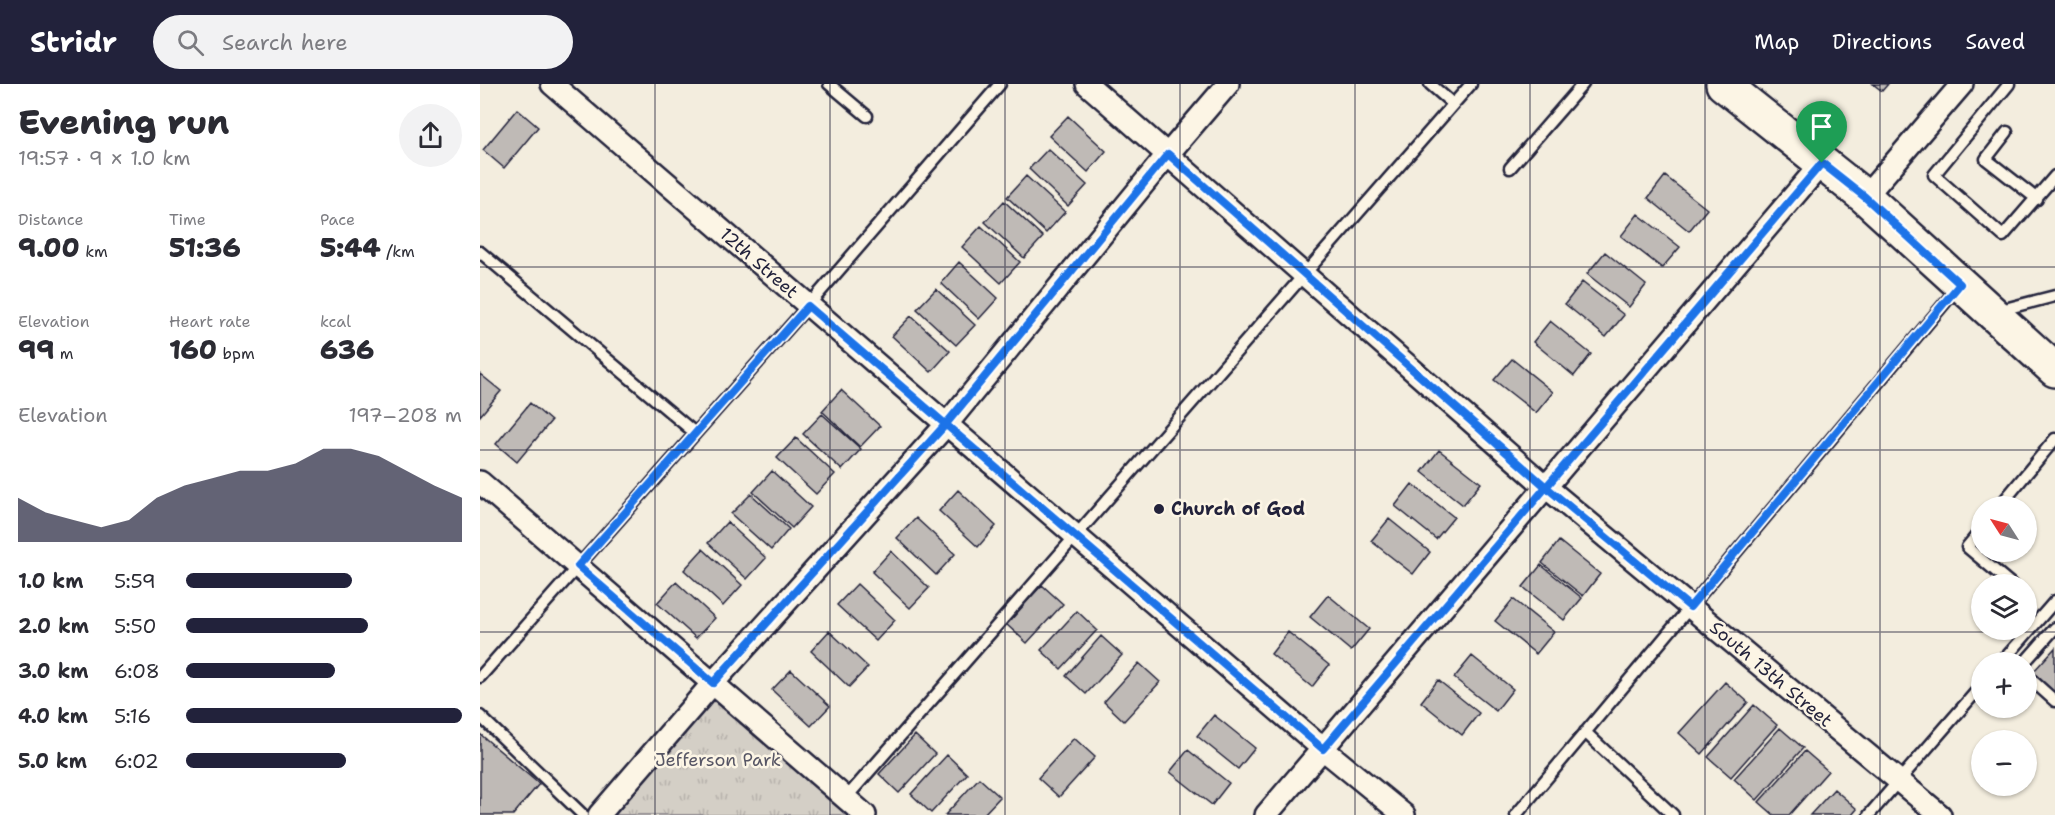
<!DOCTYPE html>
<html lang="en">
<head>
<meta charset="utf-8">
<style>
	:root { --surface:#fff; --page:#f2f2f3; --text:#2b2b33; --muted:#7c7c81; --accent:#22223b }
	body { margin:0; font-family:"Shantell Sans",sans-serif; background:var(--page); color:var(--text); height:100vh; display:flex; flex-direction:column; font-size:22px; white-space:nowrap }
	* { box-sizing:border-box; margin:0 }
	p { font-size:20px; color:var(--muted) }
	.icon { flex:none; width:33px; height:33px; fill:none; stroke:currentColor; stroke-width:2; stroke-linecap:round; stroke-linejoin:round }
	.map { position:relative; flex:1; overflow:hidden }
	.side { display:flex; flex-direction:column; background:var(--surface); width:480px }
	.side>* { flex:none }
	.needle { width:39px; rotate:306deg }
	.tools { position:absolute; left:1491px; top:412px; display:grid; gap:12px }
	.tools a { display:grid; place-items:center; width:66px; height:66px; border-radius:50%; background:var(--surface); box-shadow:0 2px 4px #0004; font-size:30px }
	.pin { position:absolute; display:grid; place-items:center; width:51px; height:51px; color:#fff; margin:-62px -26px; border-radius:50% 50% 50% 0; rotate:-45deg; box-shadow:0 0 6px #0007 }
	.pin .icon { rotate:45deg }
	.round { display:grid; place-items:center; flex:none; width:63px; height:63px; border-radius:32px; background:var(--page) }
	.overview { display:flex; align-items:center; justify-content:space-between; height:102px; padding:0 18px }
	h1 { font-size:33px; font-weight:800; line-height:45px }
	.metrics { display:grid; grid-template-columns:repeat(3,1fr); gap:9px; height:102px; padding:6px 18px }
	.metrics div { display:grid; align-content:center }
	.metrics b { font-size:26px; font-weight:800 }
	.metrics small { font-size:16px; font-weight:400 }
	.metrics p { font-size:16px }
	.chart { height:168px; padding:12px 18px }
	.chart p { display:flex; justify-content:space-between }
	.chart svg { width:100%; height:108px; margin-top:6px; fill:var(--accent); opacity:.7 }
	ul { padding:0 18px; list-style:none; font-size:20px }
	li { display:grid; grid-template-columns:96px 72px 1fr; align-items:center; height:45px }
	li i { height:15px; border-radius:8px; background:var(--accent) }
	header { display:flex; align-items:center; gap:36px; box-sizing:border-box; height:84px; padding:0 30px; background:var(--accent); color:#fff }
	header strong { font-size:28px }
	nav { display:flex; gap:33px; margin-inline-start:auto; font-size:21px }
	.search { width:420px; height:54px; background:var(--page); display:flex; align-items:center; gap:15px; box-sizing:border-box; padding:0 21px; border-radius:33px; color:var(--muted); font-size:22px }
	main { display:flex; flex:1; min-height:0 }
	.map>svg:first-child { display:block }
	.park { fill:url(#park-tufts); stroke:#7b7880; stroke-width:1.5 }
	.building { fill:#bfbab6; stroke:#22223b; stroke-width:1.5 }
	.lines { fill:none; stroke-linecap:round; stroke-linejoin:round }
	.lane-casing { stroke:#22223b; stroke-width:15 }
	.street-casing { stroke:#22223b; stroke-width:26 }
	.primary-casing { stroke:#22223b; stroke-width:38 }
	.lane { stroke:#fcf5e5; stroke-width:10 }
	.street { stroke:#fcf5e5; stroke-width:21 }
	.primary { stroke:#fcf5e5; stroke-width:33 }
	.route-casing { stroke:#fff; stroke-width:12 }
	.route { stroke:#1a73e8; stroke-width:8 }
	.grid { fill:none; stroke:#22223b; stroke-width:1.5; stroke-opacity:0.55 }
	.poi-dot { fill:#22223b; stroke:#fcf5e5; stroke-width:2 }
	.labels { text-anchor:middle; stroke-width:5; stroke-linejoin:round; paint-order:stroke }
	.street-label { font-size:18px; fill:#22223b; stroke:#fcf5e5 }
	.poi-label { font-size:18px; font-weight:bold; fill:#22223b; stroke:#fcf5e5; text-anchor:start }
	.park-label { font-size:18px; fill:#575665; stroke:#fcf5e5 }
</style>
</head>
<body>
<header>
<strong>Stridr</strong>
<div class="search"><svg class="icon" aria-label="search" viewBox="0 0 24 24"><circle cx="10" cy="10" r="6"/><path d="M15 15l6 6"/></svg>Search here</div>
<nav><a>Map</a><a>Directions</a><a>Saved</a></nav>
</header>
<main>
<section class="side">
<div class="overview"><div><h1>Evening run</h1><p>19:57 · 9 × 1.0 km</p></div><a class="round"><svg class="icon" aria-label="share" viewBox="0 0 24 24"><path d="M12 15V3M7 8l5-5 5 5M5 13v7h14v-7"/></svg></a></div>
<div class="metrics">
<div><p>Distance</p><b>9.00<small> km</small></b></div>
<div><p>Time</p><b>51:36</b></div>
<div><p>Pace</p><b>5:44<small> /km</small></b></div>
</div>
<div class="metrics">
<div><p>Elevation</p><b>99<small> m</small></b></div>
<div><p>Heart rate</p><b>160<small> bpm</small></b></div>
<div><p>kcal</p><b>636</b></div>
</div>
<div class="chart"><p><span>Elevation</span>197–208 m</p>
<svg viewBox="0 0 160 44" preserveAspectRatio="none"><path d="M0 44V26L10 32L20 35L30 38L40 35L50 26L60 21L70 18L80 15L90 15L100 12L110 6L120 6L130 9L140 15L150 21L160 26V44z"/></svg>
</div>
<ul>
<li><b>1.0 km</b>5:59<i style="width:60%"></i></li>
<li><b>2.0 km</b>5:50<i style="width:66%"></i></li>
<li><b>3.0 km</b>6:08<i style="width:54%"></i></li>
<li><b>4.0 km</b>5:16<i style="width:100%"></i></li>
<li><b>5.0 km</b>6:02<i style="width:58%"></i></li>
</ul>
</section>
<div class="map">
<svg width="1575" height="731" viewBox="0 0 1575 731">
	<defs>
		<pattern id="park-tufts" width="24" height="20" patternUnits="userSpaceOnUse" patternTransform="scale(1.5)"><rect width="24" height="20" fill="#d4cfc6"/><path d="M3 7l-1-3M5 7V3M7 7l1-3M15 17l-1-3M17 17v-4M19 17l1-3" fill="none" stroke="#b6b1ab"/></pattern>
	</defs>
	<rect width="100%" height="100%" fill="#f3edde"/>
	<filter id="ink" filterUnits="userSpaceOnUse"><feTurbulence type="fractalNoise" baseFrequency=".0167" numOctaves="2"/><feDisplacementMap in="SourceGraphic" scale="12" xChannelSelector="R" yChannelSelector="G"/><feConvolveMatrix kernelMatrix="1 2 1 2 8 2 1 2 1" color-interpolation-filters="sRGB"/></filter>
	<g filter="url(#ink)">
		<path class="park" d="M233 599 375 722 367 731H119Z"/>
		<path class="building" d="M1393 0H1408L1402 7Z
			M37 25 58 43 24 84 3 66Z
			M588 32 626 67 608 88 569 52Z
			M568 65 607 101 588 122 549 85Z
			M546 92 585 128 566 149 527 113Z
			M1185 92 1227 125 1209 147 1168 114Z
			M524 117 563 153 544 174 505 138Z
			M1158 130 1200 163 1182 184 1141 152Z
			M501 142 540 178 521 199 482 163Z
			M1125 168 1166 201 1149 223 1107 190Z
			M479 178 518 214 499 235 461 199Z
			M1102 198 1144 231 1126 253 1085 220Z
			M456 205 495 241 476 261 437 225Z
			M431 232 470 267 451 288 412 252Z
			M1070 237 1111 270 1094 292 1053 258Z
			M1032 275 1073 308 1056 329 1014 296Z
			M0 290 21 307 0 332Z
			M361 306 400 342 380 363 342 327Z
			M50 319 71 337 37 378 16 360Z
			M342 330 381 365 362 386 323 350Z
			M316 354 355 390 336 410 297 374Z
			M959 366 1001 399 983 421 942 388Z
			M292 387 331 423 312 444 273 408Z
			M932 400 974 433 956 455 915 422Z
			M478 406 516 442 498 463 459 427Z
			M271 410 309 445 291 466 251 430Z
			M436 434 475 470 456 491 417 454Z
			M909 435 950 468 933 490 891 457Z
			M247 438 286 474 267 495 228 459Z
			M1079 457 1120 490 1103 512 1062 479Z
			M223 465 262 501 243 522 204 486Z
			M411 467 449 504 430 524 392 488Z
			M1061 481 1102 514 1084 536 1043 503Z
			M196 498 235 534 216 554 177 519Z
			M377 500 415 536 396 557 357 521Z
			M562 501 583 520 547 559 526 540Z
			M848 511 889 545 871 567 830 533Z
			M1033 515 1074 548 1056 570 1015 537Z
			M597 527 617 546 581 585 561 566Z
			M349 547 388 583 369 603 331 567Z
			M808 548 849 581 832 603 791 570Z
			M621 552 642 571 606 610 586 592Z
			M1575 564V609L1553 588Z
			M992 572 1033 605 1016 627 974 594Z
			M659 579 680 598 644 637 624 618Z
			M311 586 350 622 331 642 292 606Z
			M958 596 999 629 982 651 941 618Z
			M1245 598 1268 618 1222 670 1199 649Z
			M1274 621 1297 641 1251 693 1228 673Z
			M734 631 775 664 758 685 717 652Z
			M1300 644 1323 664 1277 716 1254 695Z
			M0 650 59 700 33 731H0Z
			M435 651 455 670 419 709 399 690Z
			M594 654 615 673 579 713 558 694Z
			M708 666 749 699 732 721 690 688Z
			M1325 667 1348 687 1309 731H1294L1279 718Z
			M467 671 487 690 451 729 431 710Z
			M499 694 520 713 503 731H465Z
			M1354 705 1377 725 1372 731H1330Z"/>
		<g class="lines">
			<g class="lane-casing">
				<path id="lane" d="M349 0 387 32
					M950 0 973 20
					M1529 0 1454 91 1523 152 1575 92
					M1527 48 1506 75 1557 115
					M1030 84 1103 0
					M0 168 215 349
					M1517 227 1575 212
					M1519 423 1575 355
					M1502 445 1487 463 1531 500
					M1521 579 1575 517
					M1544 579 1575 544
					M1546 591 1575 617
					M0 593 328 222 520 0
					M0 632 103 731
					M1105 648 1193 731
					M366 714 991 0
					M1036 731 1479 202
					M1389 731 1502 601"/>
			</g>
			<g class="street-casing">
				<path id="street" d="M72 0 843 665 924 731
					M607 0 1066 403 1460 731
					M1385 113 1482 0
					M0 398 385 731
					M119 731 233 599 466 341 688 70 748 0
					M786 731 1342 79"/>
			</g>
			<g class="primary-casing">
				<path id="primary" d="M1243 0 1385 113 1575 286"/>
			</g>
			<use href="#lane" class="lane"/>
			<use href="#street" class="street"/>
			<use href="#primary" class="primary"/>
		</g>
	</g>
	<g class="lines" filter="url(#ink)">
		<g class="route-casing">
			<path id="route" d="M1342 79 843 665 328 222 98 482 233 599 466 340 688 70 1066 403 1210 523 1480 200 1385 113 1342 79"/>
		</g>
		<use href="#route" class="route"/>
	</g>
	<path class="grid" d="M175 0V731M350 0V731M525 0V731M700 0V731M875 0V731M1050 0V731M1225 0V731M1400 0V731M0 183H1575M0 366H1575M0 548H1575"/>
	<circle class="poi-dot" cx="679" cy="425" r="6"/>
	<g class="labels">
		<g class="street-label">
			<text transform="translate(279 179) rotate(41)" y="6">12th Street</text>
			<text transform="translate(1291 590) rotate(40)" y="6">South 13th Street</text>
		</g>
		<g class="poi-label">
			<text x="691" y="431">Church of God</text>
		</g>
		<g class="park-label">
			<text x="238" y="682">Jefferson Park</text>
		</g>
	</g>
</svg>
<div class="tools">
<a><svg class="needle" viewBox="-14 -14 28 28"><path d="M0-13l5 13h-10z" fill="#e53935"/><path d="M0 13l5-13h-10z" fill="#7c7c81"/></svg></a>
<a><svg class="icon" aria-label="layers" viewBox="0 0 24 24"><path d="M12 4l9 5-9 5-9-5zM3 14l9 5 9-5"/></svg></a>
<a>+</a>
<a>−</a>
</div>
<div class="pin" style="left:1342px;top:79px;background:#1e9e55"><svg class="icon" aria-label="arrive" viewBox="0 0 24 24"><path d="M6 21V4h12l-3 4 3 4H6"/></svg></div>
</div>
</main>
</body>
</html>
